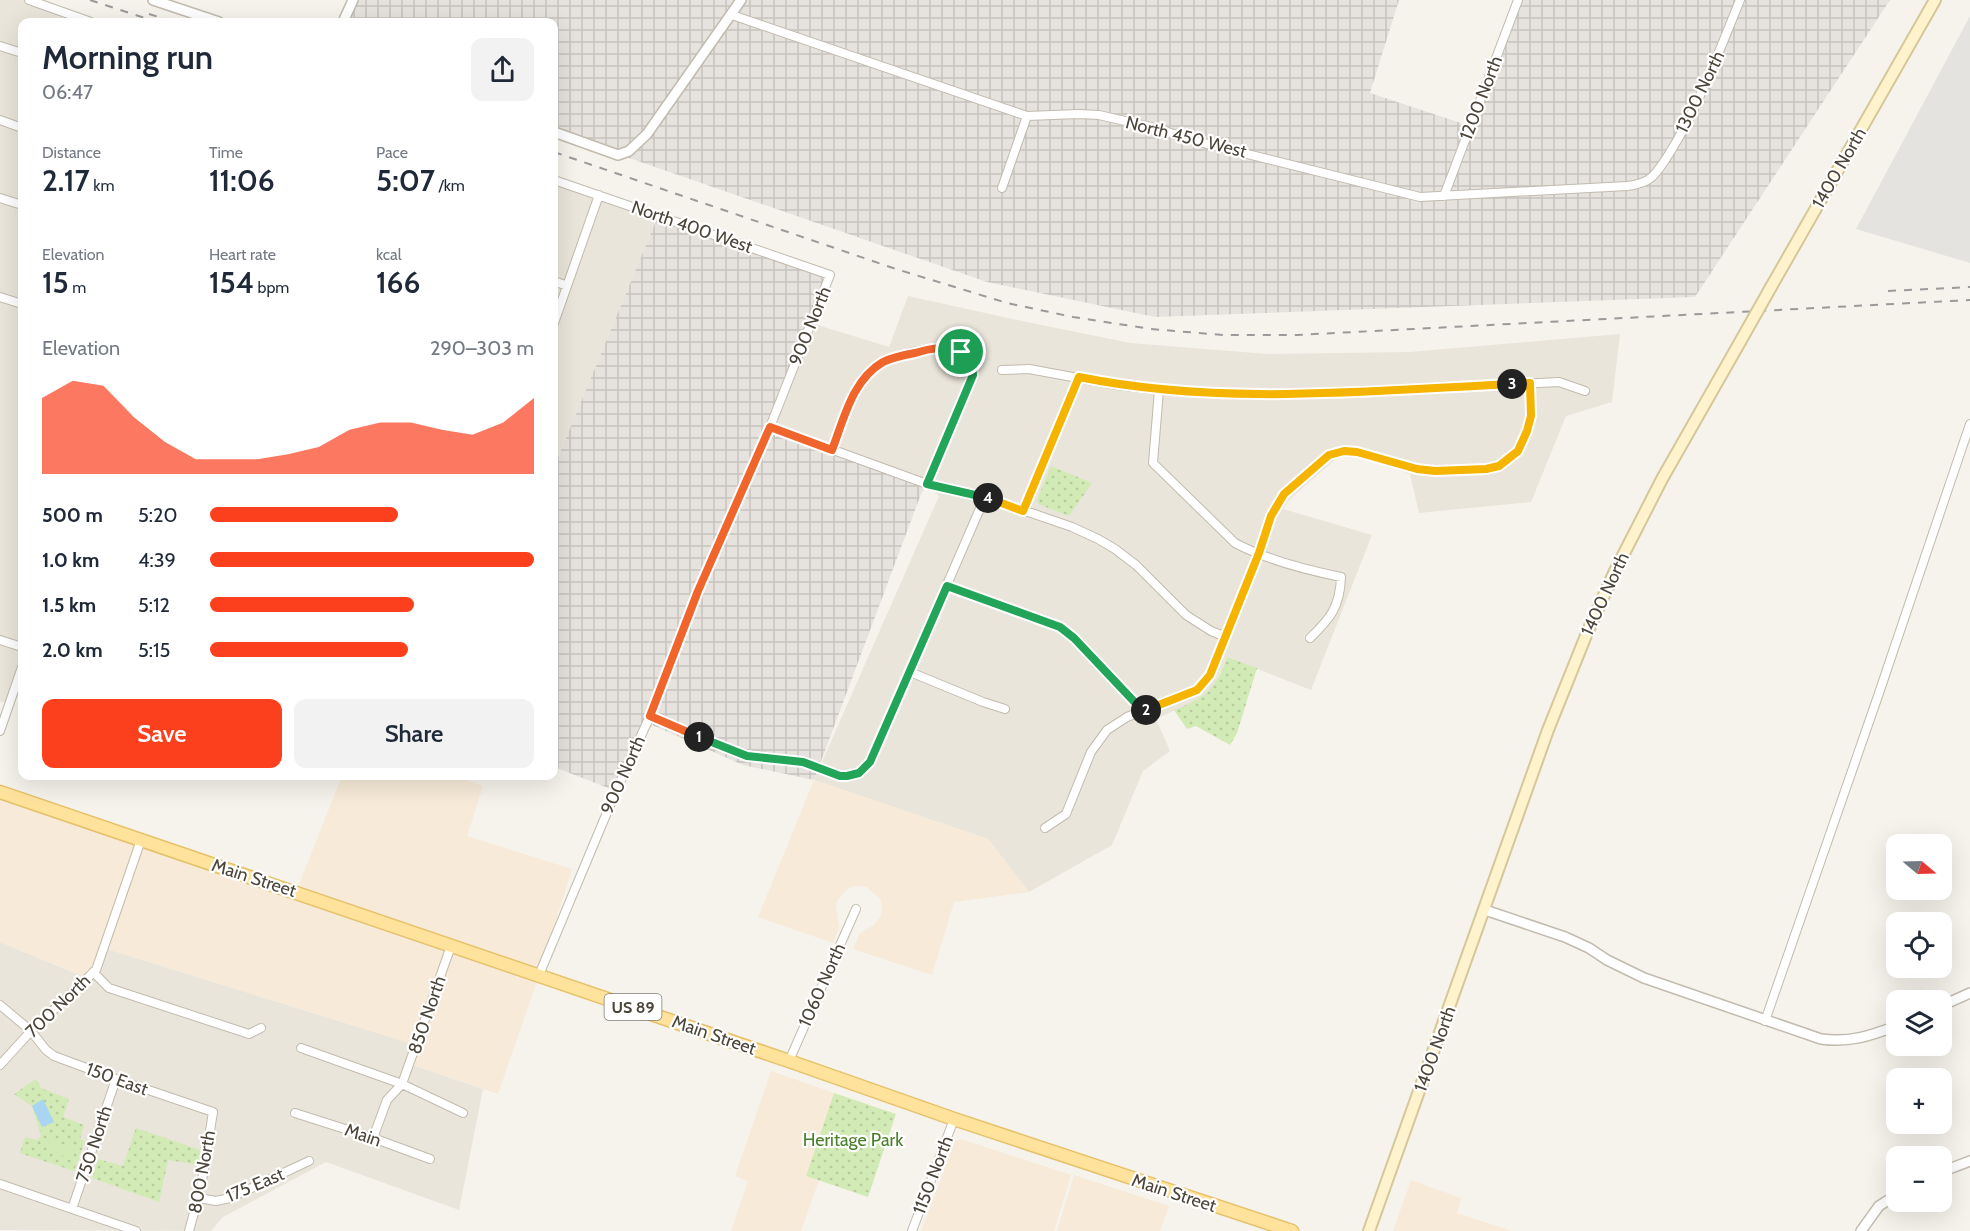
<!DOCTYPE html>
<html lang="en">
<head>
<meta charset="utf-8">
<style>
	:root { --surface:#fff; --page:#f2f2f3; --text:#1f2937; --muted:#747a83; --accent:#fc3f1d }
	body { margin:0; font-family:Cabin,sans-serif; background:var(--page); color:var(--text); height:100vh; display:flex; flex-direction:column; font-size:22px; white-space:nowrap }
	* { box-sizing:border-box; margin:0 }
	p { font-size:20px; color:var(--muted) }
	.icon { flex:none; width:33px; height:33px; fill:none; stroke:currentColor; stroke-width:2; stroke-linecap:round; stroke-linejoin:round }
	.map { position:relative; flex:1; overflow:hidden }
	.drawer { position:absolute; left:18px; top:18px; width:540px; height:762px; display:flex; flex-direction:column; background:var(--surface); border-radius:12px; box-shadow:0 6px 24px #0002 }
	.drawer>* { flex:none }
	.needle { width:39px; rotate:109deg }
	.tools { position:absolute; left:1886px; top:834px; display:grid; gap:12px }
	.tools a { display:grid; place-items:center; width:66px; height:66px; border-radius:12px; background:var(--surface); box-shadow:0 6px 24px #0002; font-size:30px }
	.pin { position:absolute; display:grid; place-items:center; width:51px; height:51px; color:#fff; margin:-26px; border:3px solid #fff; border-radius:50%; box-shadow:0 2px 6px #0007 }
	.km { position:absolute; width:30px; height:30px; margin:-15px; border-radius:50%; background:#222; color:#fff; font-size:16px; line-height:30px; text-align:center }
	.round { display:grid; place-items:center; flex:none; width:63px; height:63px; border-radius:12px; background:var(--page) }
	.overview { display:flex; align-items:center; justify-content:space-between; height:102px; padding:0 24px }
	h1 { font-size:33px; font-weight:600; line-height:45px }
	.metrics { display:grid; grid-template-columns:repeat(3,1fr); gap:9px; height:102px; padding:6px 24px }
	.metrics div { display:grid; align-content:center }
	.metrics b { font-size:30px; font-weight:600 }
	.metrics small { font-size:16px; font-weight:400 }
	.metrics p { font-size:16px }
	.chart { height:168px; padding:12px 24px }
	.chart p { display:flex; justify-content:space-between }
	.chart svg { width:100%; height:108px; margin-top:6px; fill:var(--accent); opacity:.7 }
	.button { display:flex; gap:12px; margin-top:auto; padding:12px 24px }
	.button a { flex:1; height:69px; border-radius:12px; background:var(--accent); color:#fff; font-size:24px; font-weight:600; line-height:69px; text-align:center }
	.button a+a { background:var(--page); color:var(--text) }
	ul { padding:0 24px; list-style:none; font-size:20px }
	li { display:grid; grid-template-columns:96px 72px 1fr; align-items:center; height:45px }
	li i { height:15px; border-radius:8px; background:var(--accent) }
	.map>svg:first-child { display:block }
	.residential { fill:#eae5da }
	.commercial { fill:#f7ead8 }
	.industrial { fill:url(#industrial-grid) }
	.park { fill:url(#park-dots) }
	.pitch { fill:#d2eab5 }
	.parking { fill:#e5e3e0 }
	.water { fill:#a9d4f2 }
	.lines { fill:none; stroke-linecap:round; stroke-linejoin:round }
	.minor-casing { stroke:#c2bbae; stroke-width:10 }
	.tertiary-casing { stroke:#c2bbae; stroke-width:12 }
	.secondary-casing { stroke:#d6c79b; stroke-width:14 }
	.primary-casing { stroke:#e6c16a; stroke-width:15 }
	.minor { stroke:#fff; stroke-width:8 }
	.tertiary { stroke:#fff; stroke-width:9 }
	.secondary { stroke:#fff3cd; stroke-width:10 }
	.primary { stroke:#ffe39c; stroke-width:12 }
	.rail { stroke:#9a9a9a; stroke-width:2; stroke-dasharray:8 8; stroke-linecap:butt }
	.secondary-bridge-casing { stroke:#d6c79b; stroke-width:14; stroke-linecap:butt }
	.secondary-bridge { stroke:#fff3cd; stroke-width:10 }
	.split-1-casing { stroke:#fff; stroke-width:12 }
	.split-2-casing { stroke:#fff; stroke-width:12 }
	.split-3-casing { stroke:#fff; stroke-width:12 }
	.split-4-casing { stroke:#fff; stroke-width:12 }
	.split-5-casing { stroke:#fff; stroke-width:12 }
	.split-1 { stroke:#f0652b; stroke-width:8 }
	.split-2 { stroke:#22a559; stroke-width:8 }
	.split-3 { stroke:#f5b400; stroke-width:8 }
	.split-4 { stroke:#f5b400; stroke-width:8 }
	.split-5 { stroke:#22a559; stroke-width:8 }
	.labels { text-anchor:middle; stroke-width:4.5; stroke-linejoin:round; paint-order:stroke }
	.shield { fill:#fff; stroke:#817c74; stroke-width:1.5 }
	.shield-label { font-size:16px; font-weight:bold; fill:#4b4439 }
	.street-label { font-size:18px; fill:#4b4439; stroke:#fff }
	.park-label { font-size:18px; fill:#4a7f2a; stroke:#fff }
</style>
</head>
<body>
<div class="map">
<svg width="1970" height="1231" viewBox="0 0 1970 1231">
	<defs>
		<pattern id="industrial-grid" width="8" height="8" patternUnits="userSpaceOnUse" patternTransform="scale(1.5)"><rect width="8" height="8" fill="#e6e2dd"/><path d="M0 4h8M4 0v8" fill="none" stroke="#c7c3be"/></pattern>
		<pattern id="park-dots" width="8" height="8" patternUnits="userSpaceOnUse" patternTransform="scale(1.5)"><rect width="8" height="8" fill="#d2eab5"/><path d="M2 2h.1M6 6h.1" fill="none" stroke="#b6ca9c" stroke-width="1.8" stroke-linecap="round"/></pattern>
	</defs>
	<rect width="100%" height="100%" fill="#f6f3ec"/>
	<path class="residential" d="M0 0H30L93 22H22V666L10 704 0 701Z
		M554 180 658 216 554 467Z
		M908 296 1008 318 1130 343 1268 354 1410 352 1620 334 1612 402 1566 416 1531 502 1419 513 1410 474 1361 458 1338 457 1290 499 1283 509 1372 535 1311 690 1227 657 1213 688 1202 698 1156 719 1170 751 1143 771 1112 845 1029 892 988 839 814 780 939 496 927 484 770 427 811 323 889 347Z
		M0 942 87 978 104 948 416 1045 410 1064 483 1089 459 1210 326 1162 223 1217 211 1231 0 1230Z"/>
	<path class="commercial" d="M342 776H455L483 786 467 836 572 869 539 975 498 1094 410 1064 416 1045 104 948 88 978 0 942V792L296 892Z
		M814 780 988 839 1029 892 954 902 932 975 853 949 860 933 874 925 881 915 882 907 880 899 867 887 855 886 850 888 845 891 837 901 836 907 839 927 833 943 758 917Z
		M771 1071 834 1093 806 1176 819 1180 801 1231H731L748 1181 735 1176Z
		M961 1139 1071 1175 1054 1231H921L955 1141Z
		M1074 1175 1169 1206 1160 1231H1057Z
		M1411 1180 1461 1198 1457 1213 1512 1231H1393Z"/>
	<path class="industrial" d="M356 0H1399L1370 93 1470 126 1518 0H1890L1695 297 1155 317 987 282 554 132V22H350Z
		M658 216 830 275 770 427 927 484 921 494 814 780 743 765 652 725 616 791 554 767V467Z"/>
	<path class="park" d="M1051 466 1092 483 1069 516 1038 504 1037 500Z
		M1227 657 1257 668 1237 733 1230 745 1196 726 1187 729 1174 710C1206 698 1216 688 1227 657Z
		M36 1079 41 1088 69 1099 63 1117 84 1125 80 1139 85 1141 74 1171 20 1153 25 1137 38 1140 41 1135 32 1106 14 1094Z
		M834 1093 896 1114 868 1197 806 1176Z
		M136 1128 200 1150V1165L168 1160 159 1202 92 1178 98 1159 123 1166Z"/>
	<path class="pitch" d="M51 1140 73 1149 69 1158 47 1150Z"/>
	<path class="parking" d="M1970 16V263L1856 229Z"/>
	<path class="water" d="M43 1099 54 1122 42 1127 32 1106Z"/>
	<g class="lines">
		<g class="minor-casing">
			<path id="minor" d="M29 0 91 22
				M732 15 1027 116 1079 114 1099 115 1151 127 1207 144 1420 197 1627 186C1636 185 1645 183 1652 177 1663 166 1670 152 1678 139 1703 94 1721 47 1740 0
				M0 46 22 53
				M0 120 22 128
				M1002 188 1027 116
				M1444 196 1518 0
				M0 198 22 205
				M554 281 567 286
				M0 297 22 304
				M554 323 599 195
				M1002 370 1029 369 1116 385 1159 390 1245 395 1336 393 1559 382 1585 391
				M1159 390 1153 463 1235 543C1267 560 1306 570 1341 577 1340 607 1330 619 1310 638
				M770 427 927 484 985 497 1072 527 1098 539 1115 549 1136 565 1186 615 1211 631 1226 637
				M832 450C843 421 851 388 875 368 894 352 978 330 973 375L927 484
				M1024 511 1079 377
				M947 586 1060 627 1074 638 1143 711
				M0 640 22 647
				M910 672 983 702 1005 709
				M650 716 739 753 803 762 840 775 847 776 859 773 870 762 985 497
				M0 731 22 667
				M1045 828 1066 814 1091 752 1107 730 1127 717 1197 690 1210 675 1259 553 1271 516 1284 494 1329 455 1344 451 1357 452 1417 469 1435 471 1486 469 1499 466 1518 451 1527 431 1531 416 1530 383
				M93 972 109 988 249 1034 261 1028
				M539 975 616 791 650 716 698 591 770 427 830 275 554 180
				M0 1005 31 1031 46 1050 54 1056 116 1079 213 1112 201 1187 189 1231
				M1765 1021 1878 696 1970 424
				M301 1048 402 1084 463 1113
				M789 1061 856 909
				M0 1065 31 1031 96 970 141 840
				M295 1113 373 1138 430 1159
				M373 1138 387 1100 402 1084 451 946
				M0 1184 136 1231
				M199 1198 216 1201 230 1198 309 1161
				M72 1209 116 1079
				M912 1231 954 1119"/>
		</g>
		<g class="tertiary-casing">
			<path id="tertiary" d="M153 0 219 22
				M343 22 353 0
				M554 132 618 155 629 151 647 134 741 0
				M1485 910 1565 937 1589 948 1607 960 1644 978 1821 1039C1849 1043 1870 1036 1896 1026
				M1941 1006 1970 993
				M1941 1172 1970 1161
				M1861 1231 1879 1206 1896 1195"/>
		</g>
		<g class="secondary-casing">
			<path id="secondary" d="M1771 287 1935 0
				M1369 1231 1548 730 1587 633 1615 571 1662 479 1740 342"/>
		</g>
		<g class="primary-casing">
			<path id="primary" d="M0 792 789 1061 954 1119 1292 1231"/>
		</g>
		<use href="#minor" class="minor"/>
		<use href="#tertiary" class="tertiary"/>
		<use href="#secondary" class="secondary"/>
		<use href="#primary" class="primary"/>
		<path class="rail" d="M90 0 157 22
			M149 14 175 22
			M554 152 896 269 1007 303 1073 317 1151 329 1223 335H1297L1970 300
			M1888 291 1970 287"/>
		<g class="secondary-bridge-casing">
			<path id="secondary-bridge" d="M1740 342 1771 287"/>
		</g>
		<use href="#secondary-bridge" class="secondary-bridge"/>
	</g>
	<g class="lines">
		<g class="split-1-casing">
			<path id="split-1" d="M699 737 650 716 698 591 770 427 832 450C844 419 852 380 883 362 893 357 904 355 915 353 931 348 944 346 961 352"/>
		</g>
		<g class="split-2-casing">
			<path id="split-2" d="M699 737 747 756 803 762 840 776H847L859 773 870 762 947 586 1060 627 1074 638 1143 711 1146 710"/>
		</g>
		<g class="split-3-casing">
			<path id="split-3" d="M1146 710 1197 690 1210 675 1259 553 1271 516 1284 494 1329 455 1344 451 1357 452 1417 469 1435 471 1486 469 1499 466 1518 451 1527 431 1531 416 1530 383 1512 384"/>
		</g>
		<g class="split-4-casing">
			<path id="split-4" d="M988 498 1023 511 1079 377C1222 406 1367 391 1512 384"/>
		</g>
		<g class="split-5-casing">
			<path id="split-5" d="M961 352 972 364 973 375 927 484 988 498"/>
		</g>
		<use href="#split-1" class="split-1"/>
		<use href="#split-2" class="split-2"/>
		<use href="#split-3" class="split-3"/>
		<use href="#split-4" class="split-4"/>
		<use href="#split-5" class="split-5"/>
	</g>
	<g class="labels">
		<rect class="shield" x="604.5" y="994" width="57" height="26" rx="4.5"/>
		<g class="shield-label">
			<text x="633" y="1013">US 89</text>
		</g>
		<g class="street-label">
			<text transform="translate(1700 92) rotate(-64)" y="6">1300 North</text>
			<text transform="translate(1481 98) rotate(-69)" y="6">1200 North</text>
			<text transform="translate(1186 137) rotate(14)" y="6">North 450 West</text>
			<text transform="translate(1839 168) rotate(-60)" y="6">1400 North</text>
			<text transform="translate(692 227) rotate(19)" y="6">North 400 West</text>
			<text transform="translate(810 326) rotate(-68)" y="6">900 North</text>
			<text transform="translate(1605 594) rotate(-65)" y="6">1400 North</text>
			<text transform="translate(623 775) rotate(-66)" y="6">900 North</text>
			<text transform="translate(254 878) rotate(18)" y="6">Main Street</text>
			<text transform="translate(822 985) rotate(-66)" y="6">1060 North</text>
			<text transform="translate(58 1006) rotate(-44)" y="6">700 North</text>
			<text transform="translate(427 1015) rotate(-71)" y="6">850 North</text>
			<text transform="translate(714 1035) rotate(19)" y="6">Main Street</text>
			<text transform="translate(1435 1049) rotate(-70)" y="6">1400 North</text>
			<text transform="translate(117 1079) rotate(20)" y="6">150 East</text>
			<text transform="translate(363 1135) rotate(19)" y="6">Main</text>
			<text transform="translate(94 1144) rotate(-72)" y="6">750 North</text>
			<text transform="translate(202 1172) rotate(-80)" y="6">800 North</text>
			<text transform="translate(933 1175) rotate(-69)" y="6">1150 North</text>
			<text transform="translate(255 1185) rotate(-23)" y="6">175 East</text>
			<text transform="translate(1174 1193) rotate(18)" y="6">Main Street</text>
		</g>
		<g class="park-label">
			<text x="853" y="1146">Heritage Park</text>
		</g>
	</g>
</svg>
<div class="tools">
<a><svg class="needle" viewBox="-14 -14 28 28"><path d="M0-13l5 13h-10z" fill="#e53935"/><path d="M0 13l5-13h-10z" fill="#747a83"/></svg></a>
<a><svg class="icon" aria-label="locate" viewBox="0 0 24 24"><circle cx="12" cy="12" r="6"/><path d="M12 2v4M12 18v4M2 12h4M18 12h4"/></svg></a>
<a><svg class="icon" aria-label="layers" viewBox="0 0 24 24"><path d="M12 4l9 5-9 5-9-5zM3 14l9 5 9-5"/></svg></a>
<a>+</a>
<a>−</a>
</div>
<div class="pin" style="left:961px;top:352px;background:#1e9e55"><svg class="icon" aria-label="arrive" viewBox="0 0 24 24"><path d="M6 21V4h12l-3 4 3 4H6"/></svg></div>
<b class="km" style="left:699px;top:737px">1</b>
<b class="km" style="left:1146px;top:710px">2</b>
<b class="km" style="left:1512px;top:384px">3</b>
<b class="km" style="left:988px;top:498px">4</b>
<section class="drawer">
<div class="overview"><div><h1>Morning run</h1><p>06:47</p></div><a class="round"><svg class="icon" aria-label="share" viewBox="0 0 24 24"><path d="M12 15V3M7 8l5-5 5 5M5 13v7h14v-7"/></svg></a></div>
<div class="metrics">
<div><p>Distance</p><b>2.17<small> km</small></b></div>
<div><p>Time</p><b>11:06</b></div>
<div><p>Pace</p><b>5:07<small> /km</small></b></div>
</div>
<div class="metrics">
<div><p>Elevation</p><b>15<small> m</small></b></div>
<div><p>Heart rate</p><b>154<small> bpm</small></b></div>
<div><p>kcal</p><b>166</b></div>
</div>
<div class="chart"><p><span>Elevation</span>290–303 m</p>
<svg viewBox="0 0 160 44" preserveAspectRatio="none"><path d="M0 44V13L10 6L20 8L30 21L40 31L50 38L60 38L70 38L80 36L90 33L100 26L110 23L120 23L130 26L140 28L150 23L160 13V44z"/></svg>
</div>
<ul>
<li><b>500 m</b>5:20<i style="width:58%"></i></li>
<li><b>1.0 km</b>4:39<i style="width:100%"></i></li>
<li><b>1.5 km</b>5:12<i style="width:63%"></i></li>
<li><b>2.0 km</b>5:15<i style="width:61%"></i></li>
</ul>
<div class="button"><a>Save</a><a>Share</a></div>
</section>
</div>
</body>
</html>
